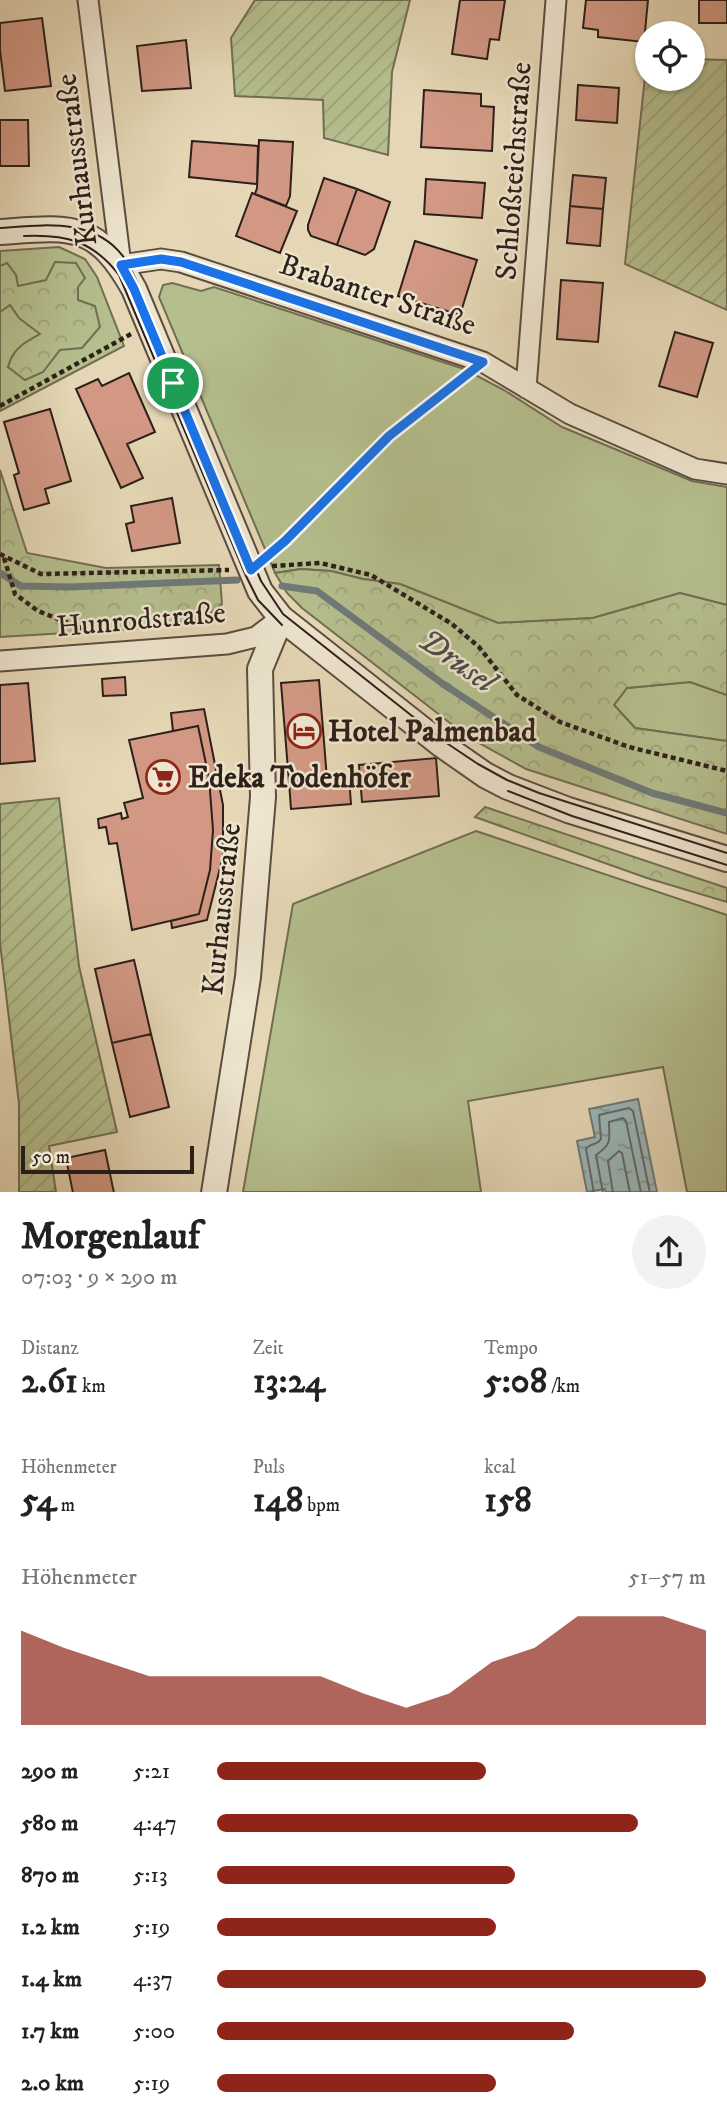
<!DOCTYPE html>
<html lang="de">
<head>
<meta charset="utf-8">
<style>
	:root { --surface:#fff; --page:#f2f2f2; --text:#222; --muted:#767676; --accent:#8f2418 }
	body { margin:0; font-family:"IM FELL DW Pica",serif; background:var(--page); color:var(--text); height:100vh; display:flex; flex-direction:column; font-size:26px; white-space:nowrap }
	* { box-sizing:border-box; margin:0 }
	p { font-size:23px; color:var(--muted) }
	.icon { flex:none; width:38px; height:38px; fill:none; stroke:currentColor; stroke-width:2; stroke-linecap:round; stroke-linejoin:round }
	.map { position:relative; height:1192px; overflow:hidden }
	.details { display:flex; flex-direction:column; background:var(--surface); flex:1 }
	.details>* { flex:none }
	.controls { position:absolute; left:635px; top:21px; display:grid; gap:14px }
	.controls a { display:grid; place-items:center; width:70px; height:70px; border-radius:50%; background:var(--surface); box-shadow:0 2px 5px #0004; font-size:35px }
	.scale { position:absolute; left:21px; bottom:18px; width:173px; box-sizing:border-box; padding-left:7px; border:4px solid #2d1f19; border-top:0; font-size:19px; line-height:24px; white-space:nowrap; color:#2d1f19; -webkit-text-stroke:5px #eee5cf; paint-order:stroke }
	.pin { position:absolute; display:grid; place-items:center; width:60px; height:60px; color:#fff; margin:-30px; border:4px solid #fff; border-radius:50%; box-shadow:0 2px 7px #0007 }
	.round { display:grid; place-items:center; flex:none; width:74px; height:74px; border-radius:37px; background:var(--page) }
	.summary { display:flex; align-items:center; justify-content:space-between; height:119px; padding:0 21px }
	h1 { font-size:38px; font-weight:700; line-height:52px }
	.figures { display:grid; grid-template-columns:repeat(3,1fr); gap:10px; height:119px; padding:7px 21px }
	.figures div { display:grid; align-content:center }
	.figures b { font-size:35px; font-weight:700 }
	.figures small { font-size:19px; font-weight:400 }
	.figures p { font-size:19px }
	.chart { height:196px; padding:14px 21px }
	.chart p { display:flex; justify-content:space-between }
	.chart svg { width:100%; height:126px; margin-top:7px; fill:var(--accent); opacity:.7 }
	ul { padding:0 21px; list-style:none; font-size:23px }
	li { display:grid; grid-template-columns:112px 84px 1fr; align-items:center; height:52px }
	li i { height:18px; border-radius:9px; background:var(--accent) }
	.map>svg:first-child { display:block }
	.green { fill:#b5be8d; stroke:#716e53; stroke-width:2 }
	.forest { fill:url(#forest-crowns); stroke:#716e53; stroke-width:2 }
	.garden { fill:url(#garden-furrows); stroke:#716e53; stroke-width:2 }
	.water { fill:url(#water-ripples); stroke:#6f7a79; stroke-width:2 }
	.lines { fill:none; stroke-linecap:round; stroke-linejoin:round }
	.shore { stroke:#646b69; stroke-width:2 }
	.stream { stroke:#6f7a79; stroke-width:7 }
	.building { fill:#d29884; stroke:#2d1f19; stroke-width:2 }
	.minor-casing { stroke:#5b4d40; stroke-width:23 }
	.tertiary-casing { stroke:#5b4d40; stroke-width:28 }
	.path { stroke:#2d1f19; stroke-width:4.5; stroke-dasharray:5 3.5; stroke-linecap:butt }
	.minor { stroke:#eee5cf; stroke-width:19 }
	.tertiary { stroke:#eee5cf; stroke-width:24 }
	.tram { stroke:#2d1f19; stroke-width:2 }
	.route-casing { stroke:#fff; stroke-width:14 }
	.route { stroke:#1a73e8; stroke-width:9 }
	.labels { text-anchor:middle; stroke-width:5; stroke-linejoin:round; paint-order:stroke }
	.street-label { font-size:30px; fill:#2d1f19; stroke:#eee5cf }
	.poi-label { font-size:30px; font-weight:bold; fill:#2d1f19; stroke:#eee5cf; text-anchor:start }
	.water-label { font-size:32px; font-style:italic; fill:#4e4d49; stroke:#eee5cf }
</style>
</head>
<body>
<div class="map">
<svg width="727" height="1193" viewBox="0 0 727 1193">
	<defs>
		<pattern id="forest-crowns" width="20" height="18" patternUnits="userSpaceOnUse" patternTransform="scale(1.75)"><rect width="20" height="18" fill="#b5be8d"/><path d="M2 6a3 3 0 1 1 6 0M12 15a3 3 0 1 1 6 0" fill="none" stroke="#9ca379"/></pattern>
		<pattern id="garden-furrows" width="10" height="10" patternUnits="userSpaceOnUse" patternTransform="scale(1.75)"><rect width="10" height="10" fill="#b5be8d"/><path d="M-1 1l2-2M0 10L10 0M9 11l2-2" fill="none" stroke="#9ca379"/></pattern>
		<pattern id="water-ripples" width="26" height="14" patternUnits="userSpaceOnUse" patternTransform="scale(1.75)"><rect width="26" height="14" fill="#9bb7b9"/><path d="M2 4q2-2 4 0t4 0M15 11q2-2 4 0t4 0" fill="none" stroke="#7f9496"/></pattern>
	</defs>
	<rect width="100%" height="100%" fill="#e5d7b5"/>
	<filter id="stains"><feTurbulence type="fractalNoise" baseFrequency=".00286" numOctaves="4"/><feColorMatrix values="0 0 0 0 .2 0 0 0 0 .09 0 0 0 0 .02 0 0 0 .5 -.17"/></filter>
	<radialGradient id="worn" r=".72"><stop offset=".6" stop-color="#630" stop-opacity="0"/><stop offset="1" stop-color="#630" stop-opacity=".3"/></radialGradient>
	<path class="green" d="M59 247 85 259 97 277 124 346 0 411V251Z
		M172 283 201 291 214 287 464 369 504 390 562 427 692 481 727 487V605L680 593 593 618 498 623 400 584 363 579 331 571 301 569 275 573 159 297 163 285Z
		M690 682 727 695V741L635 728 614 705 627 688Z
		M476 831 727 915V1192H687L663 1067 468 1101 481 1192H243L293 904Z"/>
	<path class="forest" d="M55 262 76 263 85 278 78 287V300L95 306 100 327 82 348 60 350 43 372 25 380 8 367C13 348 24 343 40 334L19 318 10 305 0 312V266L7 263 16 275 18 286 46 280Z
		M0 470 27 553 106 568 219 565 222 604 203 619 132 629 0 637Z
		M301 569 331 571 363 579 400 584 498 623 593 618 680 593 727 605V695L690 682 627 688 614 705 635 728 727 741V834L526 769 468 737 302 608 287 593 275 573Z
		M485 807 727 888V902L647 878 475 817Z"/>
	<path class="garden" d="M255 0H410L392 72 388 155 324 138 323 100 235 96 231 38Z
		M647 58 648 79H693V59L727 60V310L625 264Z
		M59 798 79 966 117 1132 49 1146 56 1192H19V1104L0 943V804Z"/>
	<path class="water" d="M638 1099 657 1192H606L605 1189 587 1192 577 1141 595 1137 589 1109Z"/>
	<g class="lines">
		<path class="shore" d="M594 1193 586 1149C589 1143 597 1146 601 1139L599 1115 629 1108 633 1111 650 1193
			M603 1193 596 1155C613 1143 609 1140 609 1122L623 1118 626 1121 641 1193
			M613 1193 608 1161 619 1151 622 1153 630 1193"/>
		<path class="stream" d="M0 573 21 586 70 587 237 580
			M282 586 317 591 443 684 539 747 652 793 727 813"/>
	</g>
	<path class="building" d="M460 0H505L499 40 490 39 487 59 452 54Z
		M586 0H648L644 42 598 37V30L583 28Z
		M699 0H727V23H699Z
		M42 18 51 86 5 91 0 50V23Z
		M186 40 191 88 142 91 137 46Z
		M578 85 619 88 617 123 576 120Z
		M424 90 481 94V106L494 107 492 151 421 147Z
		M0 120H28L29 166H0Z
		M259 140 293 142 290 196 286 206 255 194 257 188Z
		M192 141 258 146 257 184 189 177Z
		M573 175 606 178 603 209 570 206Z
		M324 178 357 189 337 245 311 236 308 230V225Z
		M426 179 485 183 482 218 424 214Z
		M357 189 390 202 374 249 365 255 337 245Z
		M252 193 297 211 280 253 236 236Z
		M570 206 603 209 600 246 567 243Z
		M415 241 477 260 460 315 398 296Z
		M561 280 603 283 598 342 557 339Z
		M675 332 713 343 697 397 659 386Z
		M129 373 155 432 127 444 143 478 121 488 76 389 98 379 102 386Z
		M50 409 71 481 45 489 49 503 24 510 14 475 19 473 4 422Z
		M172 498 180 543 132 551 126 524 134 522 131 506Z
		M125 677 126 695 103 696 102 679Z
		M319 680 327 779 289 782 281 683Z
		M28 683 35 761 0 764V685Z
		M204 709 223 805V856L207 920 172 928 171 921 199 914 210 870 213 830 209 778 198 726 173 731 171 713Z
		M198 726 209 778 213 830 210 870 199 914 132 930 117 843 109 844 106 827 99 828 98 819 121 813 122 819 128 817 124 803 143 798 129 740Z
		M436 758 439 796 362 802 359 765Z
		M349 777 351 804 291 809 289 782Z
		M134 960 151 1034 112 1043 95 969Z
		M151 1034 169 1107 130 1117 112 1043Z
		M105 1150 114 1193H73L66 1158Z"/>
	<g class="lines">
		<g class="minor-casing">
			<path id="minor" d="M88 0 121 265 161 259 181 262 483 362 570 414 695 469 727 474
				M526 388 556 0
				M0 661 227 644 256 637 281 618"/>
		</g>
		<g class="tertiary-casing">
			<path id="tertiary" d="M0 232C71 227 96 221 134 289L260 591 281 618 442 745 485 775 508 787 568 810 727 859
				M214 1193 248 977 263 797 260 669 281 618"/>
		</g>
		<path class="path" d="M0 406 131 334
			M0 554 41 574 229 570
			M267 556 389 436 465 376
			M4 558 15 594 38 611 91 632
			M272 566 320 563 371 575 452 624 479 647 517 695 560 722 629 747 727 771"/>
		<use href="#minor" class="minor"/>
		<use href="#tertiary" class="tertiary"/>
		<path class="tram" d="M0 228C44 225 96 217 125 259 133 271 138 285 144 298L261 581 283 614 445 742 478 764 507 780 539 793 727 853
			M24 236C66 234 93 241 119 275L246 576 258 600 282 625
			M508 791 572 816 727 865"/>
	</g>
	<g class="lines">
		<g class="route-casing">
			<path id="route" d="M161 259 181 262 483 362 389 436 285 541 251 570 134 289 121 265Z"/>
		</g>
		<use href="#route" class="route"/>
	</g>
	<defs>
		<g id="hotel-ring" transform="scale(1.75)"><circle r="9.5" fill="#eee5cf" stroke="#8f2418" stroke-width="1.5"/><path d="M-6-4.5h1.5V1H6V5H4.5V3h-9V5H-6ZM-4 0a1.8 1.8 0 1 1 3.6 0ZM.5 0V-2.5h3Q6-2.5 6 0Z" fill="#8f2418"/></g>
		<g id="supermarket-ring" transform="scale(1.75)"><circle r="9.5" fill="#eee5cf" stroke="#8f2418" stroke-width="1.5"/><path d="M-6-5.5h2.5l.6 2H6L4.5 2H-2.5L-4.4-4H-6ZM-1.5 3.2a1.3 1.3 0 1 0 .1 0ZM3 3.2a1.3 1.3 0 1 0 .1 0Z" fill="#8f2418"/></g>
	</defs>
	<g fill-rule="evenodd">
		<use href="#hotel-ring" x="304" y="731"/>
		<use href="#supermarket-ring" x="163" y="777"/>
	</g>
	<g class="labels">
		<g class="street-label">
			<text transform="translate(76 160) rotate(-97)" y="10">Kurhausstraße</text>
			<text transform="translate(513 171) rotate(-86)" y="10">Schloßteichstraße</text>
			<text transform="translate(378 294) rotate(18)" y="10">Brabanter Straße</text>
			<text transform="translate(141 619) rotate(-5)" y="10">Hunrodstraße</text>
			<text transform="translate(221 909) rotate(-84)" y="10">Kurhausstraße</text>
		</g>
		<g class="poi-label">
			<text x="328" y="741">Hotel Palmenbad</text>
			<text x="188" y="787">Edeka Todenhöfer</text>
		</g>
		<g class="water-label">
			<text transform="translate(458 660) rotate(35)" y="11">Drusel</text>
		</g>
	</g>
	<rect width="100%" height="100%" filter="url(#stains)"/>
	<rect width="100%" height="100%" fill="url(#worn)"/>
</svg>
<div class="controls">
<a><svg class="icon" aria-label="locate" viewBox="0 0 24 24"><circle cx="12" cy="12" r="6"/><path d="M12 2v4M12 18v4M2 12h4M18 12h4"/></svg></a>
</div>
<div class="scale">50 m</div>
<div class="pin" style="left:173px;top:383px;background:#1e9e55"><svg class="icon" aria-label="arrive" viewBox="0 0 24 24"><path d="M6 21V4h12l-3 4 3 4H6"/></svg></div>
</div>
<section class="details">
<div class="summary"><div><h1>Morgenlauf</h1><p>07:03 · 9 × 290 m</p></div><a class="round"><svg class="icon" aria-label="share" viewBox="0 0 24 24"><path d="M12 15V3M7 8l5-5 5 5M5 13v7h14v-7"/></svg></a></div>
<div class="figures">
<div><p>Distanz</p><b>2.61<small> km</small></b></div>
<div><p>Zeit</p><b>13:24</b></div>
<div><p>Tempo</p><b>5:08<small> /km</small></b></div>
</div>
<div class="figures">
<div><p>Höhenmeter</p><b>54<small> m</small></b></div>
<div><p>Puls</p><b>148<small> bpm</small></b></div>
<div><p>kcal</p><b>158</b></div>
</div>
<div class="chart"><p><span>Höhenmeter</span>51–57 m</p>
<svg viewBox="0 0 160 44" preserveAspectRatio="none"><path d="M0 44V11L10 17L20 22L30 27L40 27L50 27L60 27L70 27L80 33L90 38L100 33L110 22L120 17L130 6L140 6L150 6L160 11V44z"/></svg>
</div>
<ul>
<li><b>290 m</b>5:21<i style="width:55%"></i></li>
<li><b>580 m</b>4:47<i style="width:86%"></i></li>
<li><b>870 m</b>5:13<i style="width:61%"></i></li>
<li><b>1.2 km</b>5:19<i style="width:57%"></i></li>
<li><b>1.4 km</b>4:37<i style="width:100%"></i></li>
<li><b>1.7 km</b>5:00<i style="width:73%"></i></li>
<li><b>2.0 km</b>5:19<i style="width:57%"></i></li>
</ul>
</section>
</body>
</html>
